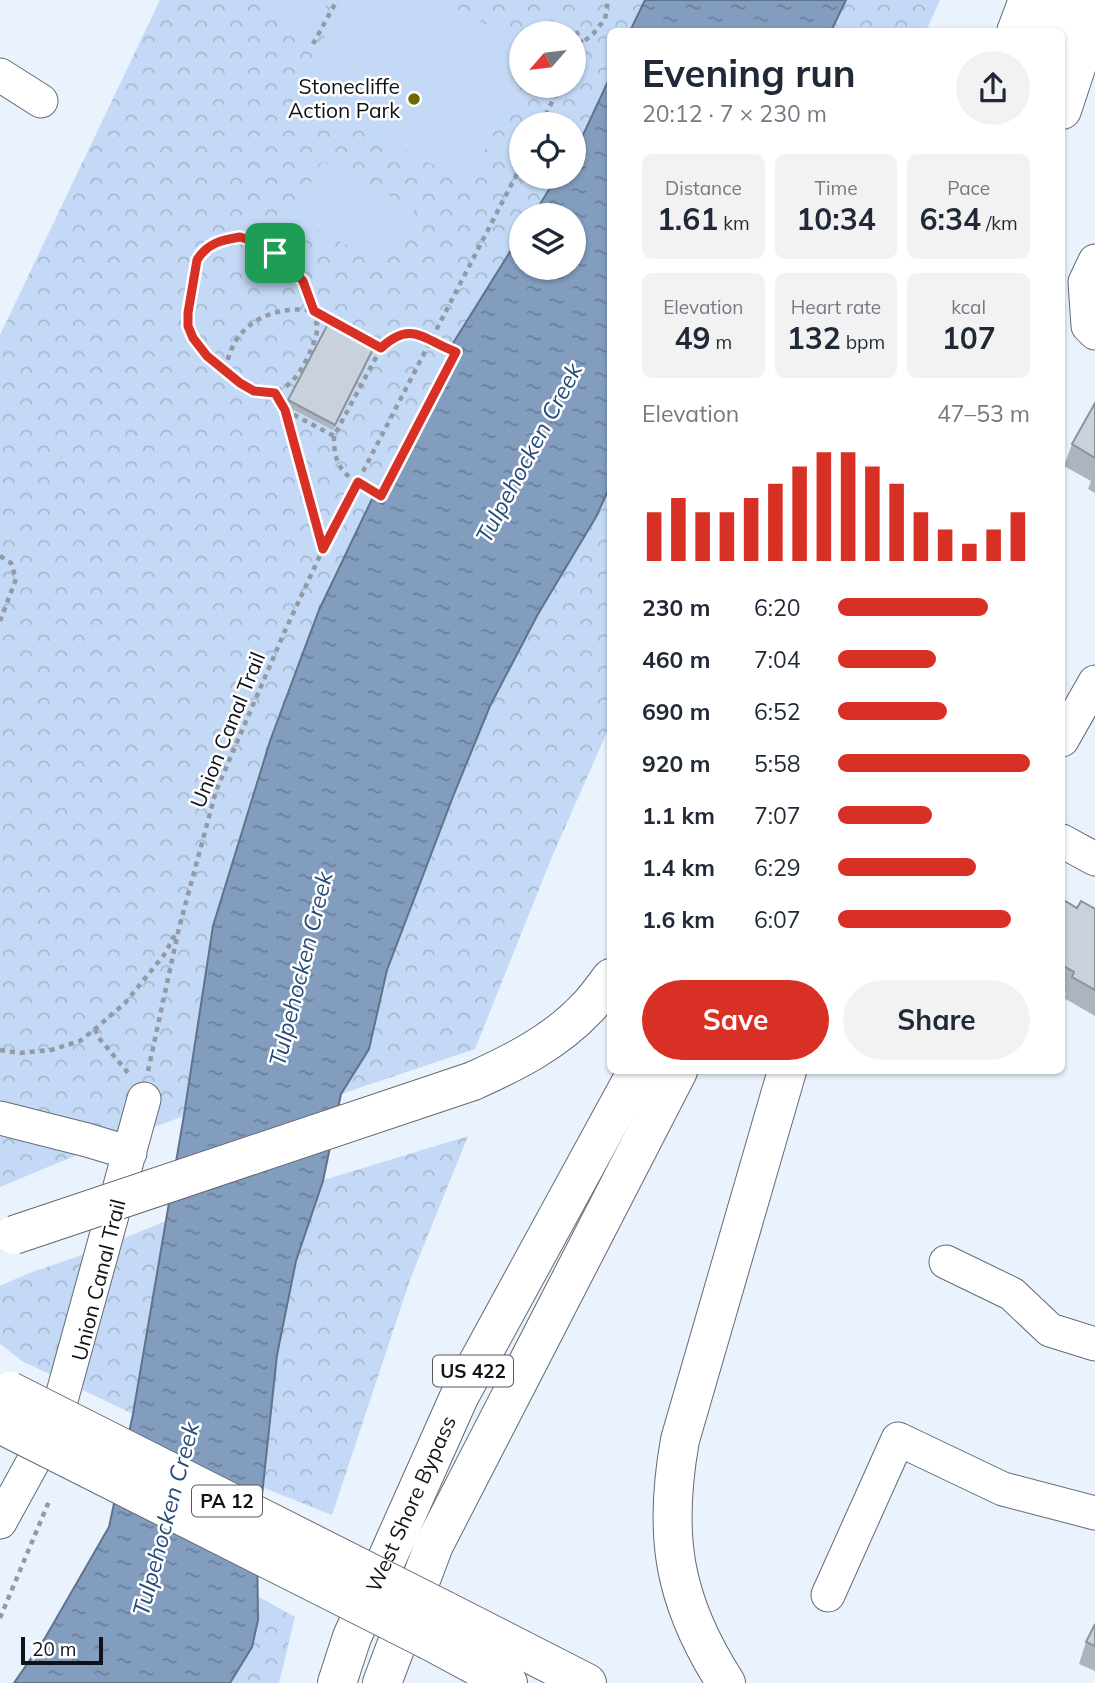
<!DOCTYPE html>
<html lang="en">
<head>
<meta charset="utf-8">
<style>
	:root { --surface:#fff; --page:#f2f2f3; --text:#1f2937; --muted:#747a83; --accent:#d93025 }
	body { margin:0; font-family:Mulish,sans-serif; background:var(--page); color:var(--text); height:100vh; display:flex; flex-direction:column; font-size:26px; white-space:nowrap }
	* { box-sizing:border-box; margin:0 }
	p { font-size:23px; color:var(--muted) }
	.icon { flex:none; width:38px; height:38px; fill:none; stroke:currentColor; stroke-width:2; stroke-linecap:round; stroke-linejoin:round }
	.map { position:relative; flex:1; overflow:hidden }
	.side { position:absolute; left:607px; top:28px; width:458px; height:1046px; display:flex; flex-direction:column; background:var(--surface); border-radius:10px; box-shadow:0 2px 5px #0004 }
	.side>* { flex:none }
	.needle { width:46px; rotate:242deg }
	.controls { position:absolute; left:509px; top:21px; display:grid; gap:14px }
	.controls a { display:grid; place-items:center; width:77px; height:77px; border-radius:50%; background:var(--surface); box-shadow:0 2px 5px #0004; font-size:35px }
	.scale { position:absolute; left:21px; bottom:18px; width:82px; box-sizing:border-box; padding-left:7px; border:4px solid #0f1216; border-top:0; font-size:19px; line-height:24px; white-space:nowrap; color:#0f1216; -webkit-text-stroke:5px #fff; paint-order:stroke }
	.pin { position:absolute; display:grid; place-items:center; width:60px; height:60px; color:#fff; margin:-30px; border-radius:14px; box-shadow:0 4px 10px #0006 }
	.round { display:grid; place-items:center; flex:none; width:74px; height:74px; border-radius:37px; background:var(--page) }
	.headline { display:flex; align-items:center; justify-content:space-between; height:119px; padding:0 35px }
	h1 { font-size:38px; font-weight:700; line-height:52px }
	.metrics { display:grid; grid-template-columns:repeat(3,1fr); gap:10px; height:119px; padding:7px 35px }
	.metrics div { display:grid; align-content:center; border-radius:10px; background:var(--page); text-align:center }
	.metrics b { font-size:30px; font-weight:700 }
	.metrics small { font-size:19px; font-weight:400 }
	.metrics p { font-size:19px }
	.chart { height:196px; padding:14px 35px }
	.chart p { display:flex; justify-content:space-between }
	.chart svg { width:100%; height:126px; margin-top:7px; stroke:var(--accent); stroke-width:6 }
	.primary-button { display:flex; gap:14px; margin-top:auto; padding:14px 35px }
	.primary-button a { flex:1; height:80px; border-radius:42px; background:var(--accent); color:#fff; font-size:28px; font-weight:700; line-height:80px; text-align:center }
	.primary-button a+a { background:var(--page); color:var(--text) }
	ul { padding:0 35px; list-style:none; font-size:23px }
	li { display:grid; grid-template-columns:112px 84px 1fr; align-items:center; height:52px }
	li i { height:18px; border-radius:9px; background:var(--accent) }
	.map>svg:first-child { display:block }
	.park { fill:url(#park-crowns); fill-rule:evenodd }
	.pitch { fill:#c3d9f5 }
	.water { fill:url(#water-ripples); stroke:#60738c; stroke-width:2 }
	.lines { fill:none; stroke-linecap:round; stroke-linejoin:round }
	.minor-casing { stroke:#636a74; stroke-width:35 }
	.highway-casing { stroke:#636a74; stroke-width:40 }
	.path { stroke:#949aa3; stroke-width:4.5; stroke-dasharray:5 5; stroke-linecap:butt }
	.minor { stroke:#fff; stroke-width:33 }
	.highway { stroke:#fff; stroke-width:38 }
	.highway-bridge-casing { stroke:#636a74; stroke-width:40; stroke-linecap:butt }
	.highway-bridge { stroke:#fff; stroke-width:38 }
	.wall { fill:#adb4be }
	.shaded-wall { fill:#8d929b }
	.building { fill:#c9d1dd; stroke:#8d929b; stroke-width:2 }
	.route-casing { stroke:#fff; stroke-width:14 }
	.route { stroke:#d93025; stroke-width:9 }
	.poi-dot { fill:#6f6901; stroke:#fff; stroke-width:2.5 }
	.labels { text-anchor:middle; stroke-width:5; stroke-linejoin:round; paint-order:stroke }
	.shield { fill:#fff; stroke:#57595c; stroke-width:2 }
	.shield-label { font-size:19px; font-weight:bold; fill:#0f1216 }
	.poi-label { font-size:21px; fill:#0f1216; stroke:#fff; text-anchor:end }
	.street-label { font-size:21px; fill:#0f1216; stroke:#fff }
	.water-label { font-size:23px; font-style:italic; fill:#284c7a; stroke:#fff }
</style>
</head>
<body>
<div class="map">
<svg width="1095" height="1683" viewBox="0 0 1095 1683">
	<defs>
		<pattern id="park-crowns" width="20" height="18" patternUnits="userSpaceOnUse" patternTransform="scale(1.75)"><rect width="20" height="18" fill="#c3d9f5"/><path d="M2 6a3 3 0 1 1 6 0M12 15a3 3 0 1 1 6 0" fill="none" stroke="#a6b9d1"/></pattern>
		<pattern id="water-ripples" width="26" height="14" patternUnits="userSpaceOnUse" patternTransform="scale(1.75)"><rect width="26" height="14" fill="#839dbf"/><path d="M2 4q2-2 4 0t4 0M15 11q2-2 4 0t4 0" fill="none" stroke="#6a7f9a"/></pattern>
	</defs>
	<rect width="100%" height="100%" fill="#e9f2fd"/>
	<path class="park" d="M160 0H940L926 31 611 32V723L551 859 475 1049 341 1094 324 1180 468 1136 411 1277 332 1515 262 1487 257 1542V1596L295 1617 279 1683H14L45 1638 109 1527 133 1414 22 1361 0 1344V1286L27 1274 93 1251 166 1221 184 1116 67 1159 0 1187V335ZM522 33H574V86H522ZM522 124H574V177H522ZM522 215H574V268H522Z"/>
	<path class="pitch" d="M288 0H329L311 36 278 18Z
		M344 0H440L521 43V78L469 183 333 114 301 84Z
		M322 161 415 209 385 265 293 217Z"/>
	<path class="water" d="M645 0H846L831 31H630Z
		M611 75V484L596 517 538 614 490 706 454 794 387 970 369 1049 341 1094 323 1181 296 1261 277 1355 257 1542 258 1620 252 1647 230 1683H14L45 1638 109 1527 133 1414 184 1115 213 926 270 741 319 610 372 499 383 504 463 351 452 345 521 234 522 268H574V215H533L557 177H574V150L583 135Z"/>
	<g class="lines">
		<g class="minor-casing">
			<path id="minor" d="M0 75 41 101
				M1095 261 1085 282 1088 326 1095 333
				M1062 740 1095 682
				M1062 841 1095 859
				M0 1118 87 1140 130 1153
				M946 1262 1012 1294 1050 1330 1095 1344
				M0 1522 55 1422 144 1099
				M828 1595 898 1439 1003 1489 1095 1513"/>
		</g>
		<g class="highway-casing">
			<g id="highway">
				<path d="M1016 32 1028 0"/>
				<path d="M1053 32 1063 0"/>
				<path d="M1062 110 1095 10"/>
				<path d="M473 1081C515 1062 555 1042 587 1008 596 999 603 988 611 978"/>
				<path d="M444 1610 587 1683"/>
				<path d="M430 1641 508 1683"/>
				<path id="s1" d="M337 1683 352 1637 459 1397 637 1071"/>
				<path d="M382 1683 434 1545 678 1071"/>
				<path d="M726 1683C673 1601 663 1535 680 1440L787 1071"/>
			</g>
		</g>
		<path class="path" d="M576 31 582 43
			M548 33 550 29
			M313 44 337 0
			M574 57 582 43 593 34 605 19 608 0
			M541 124 560 86
			M240 237C247 239 255 241 261 244 292 260 315 293 317 329 317 337 312 347 309 354 298 378 283 400 253 390 241 386 233 376 223 368 218 364 211 360 206 355 177 324 190 296 197 260 206 243 223 240 240 237Z
			M224 369C229 357 232 343 241 334 257 314 288 306 313 311 320 312 327 318 333 321
			M276 393 285 410 323 548
			M285 410 334 436 381 348 371 343
			M334 436C333 475 352 479 381 496L456 352C425 340 412 320 381 348
			M0 556 11 563 16 579 0 621
			M95 1029 99 1038 129 1074
			M0 1050 20 1053 51 1050 80 1041 95 1029 125 1003 164 955 176 933
			M148 1071 179 928 216 791 284 633 323 549 522 164
			M0 1618 50 1499"/>
		<use href="#minor" class="minor"/>
		<use href="#highway" class="highway"/>
		<g class="highway-bridge-casing">
			<path id="highway-bridge" d="M14 1235 473 1081
				M10 1391 444 1610
				M0 1424 430 1641"/>
		</g>
		<use href="#highway-bridge" class="highway-bridge"/>
	</g>
	<path class="wall" d="M376 343 333 430 286 406 288 400Z
		M1095 403V493L1088 489 1091 481 1064 466 1072 444Z
		M1062 899 1077 908 1095 909V1016L1064 998 1066 993 1062 991Z
		M1095 1624V1671L1079 1664 1086 1642Z"/>
	<path class="shaded-wall" d="M376 343 374 349 333 430 335 425Z"/>
	<path class="building" d="M330 320 376 343 335 425 288 400Z
		M1095 403V458L1072 444Z
		M1062 899 1077 908 1081 901 1095 909V990L1072 977 1074 972 1062 965Z
		M1095 1624V1646L1086 1642Z"/>
	<g class="lines">
		<g class="route-casing">
			<path id="route" d="M240 237 260 243 290 267 303 281 314 311 381 348C412 319 425 341 456 352L381 496 358 482 323 549 285 410 275 393 254 391 240 383 207 356 193 338 188 326V313L197 260C207 243 222 240 240 237Z"/>
		</g>
		<use href="#route" class="route"/>
	</g>
	<circle class="poi-dot" cx="414" cy="99" r="7"/>
	<g class="labels">
		<g class="shield">
			<rect x="433" y="1355.5" width="80" height="31" rx="5"/>
			<rect x="192" y="1485.5" width="70" height="31" rx="5"/>
		</g>
		<g class="shield-label">
			<text x="473" y="1378">US 422</text>
			<text x="227" y="1508">PA 12</text>
		</g>
		<g class="poi-label">
			<text x="400" y="94">Stonecliffe<tspan x="400" dy="24">Action Park</tspan></text>
		</g>
		<g class="street-label">
			<text transform="translate(228 730) rotate(-68)" y="7">Union Canal Trail</text>
			<text transform="translate(99 1280) rotate(-76)" y="7">Union Canal Trail</text>
			<text dy="7" stroke="none"><textPath href="#s1" startOffset="194">West Shore Bypass</textPath></text>
		</g>
		<g class="water-label">
			<text transform="translate(529 453) rotate(-62)" y="8">Tulpehocken Creek</text>
			<text transform="translate(301 969) rotate(-76)" y="8">Tulpehocken Creek</text>
			<text transform="translate(166 1519) rotate(-75)" y="8">Tulpehocken Creek</text>
		</g>
	</g>
</svg>
<div class="controls">
<a><svg class="needle" viewBox="-14 -14 28 28"><path d="M0-13l5 13h-10z" fill="#e53935"/><path d="M0 13l5-13h-10z" fill="#747a83"/></svg></a>
<a><svg class="icon" aria-label="locate" viewBox="0 0 24 24"><circle cx="12" cy="12" r="6"/><path d="M12 2v4M12 18v4M2 12h4M18 12h4"/></svg></a>
<a><svg class="icon" aria-label="layers" viewBox="0 0 24 24"><path d="M12 4l9 5-9 5-9-5zM3 14l9 5 9-5"/></svg></a>
</div>
<div class="scale">20 m</div>
<div class="pin" style="left:275px;top:253px;background:#1e9e55"><svg class="icon" aria-label="arrive" viewBox="0 0 24 24"><path d="M6 21V4h12l-3 4 3 4H6"/></svg></div>
<section class="side">
<div class="headline"><div><h1>Evening run</h1><p>20:12 · 7 × 230 m</p></div><a class="round"><svg class="icon" aria-label="share" viewBox="0 0 24 24"><path d="M12 15V3M7 8l5-5 5 5M5 13v7h14v-7"/></svg></a></div>
<div class="metrics">
<div><p>Distance</p><b>1.61<small> km</small></b></div>
<div><p>Time</p><b>10:34</b></div>
<div><p>Pace</p><b>6:34<small> /km</small></b></div>
</div>
<div class="metrics">
<div><p>Elevation</p><b>49<small> m</small></b></div>
<div><p>Heart rate</p><b>132<small> bpm</small></b></div>
<div><p>kcal</p><b>107</b></div>
</div>
<div class="chart"><p><span>Elevation</span>47–53 m</p>
<svg viewBox="0 0 160 44" preserveAspectRatio="none"><path d="M5 44V27M15 44V22M25 44V27M35 44V27M45 44V22M55 44V17M65 44V11M75 44V6M85 44V6M95 44V11M105 44V17M115 44V27M125 44V33M135 44V38M145 44V33M155 44V27"/></svg>
</div>
<ul>
<li><b>230 m</b>6:20<i style="width:78%"></i></li>
<li><b>460 m</b>7:04<i style="width:51%"></i></li>
<li><b>690 m</b>6:52<i style="width:57%"></i></li>
<li><b>920 m</b>5:58<i style="width:100%"></i></li>
<li><b>1.1 km</b>7:07<i style="width:49%"></i></li>
<li><b>1.4 km</b>6:29<i style="width:72%"></i></li>
<li><b>1.6 km</b>6:07<i style="width:90%"></i></li>
</ul>
<div class="primary-button"><a>Save</a><a>Share</a></div>
</section>
</div>
</body>
</html>
